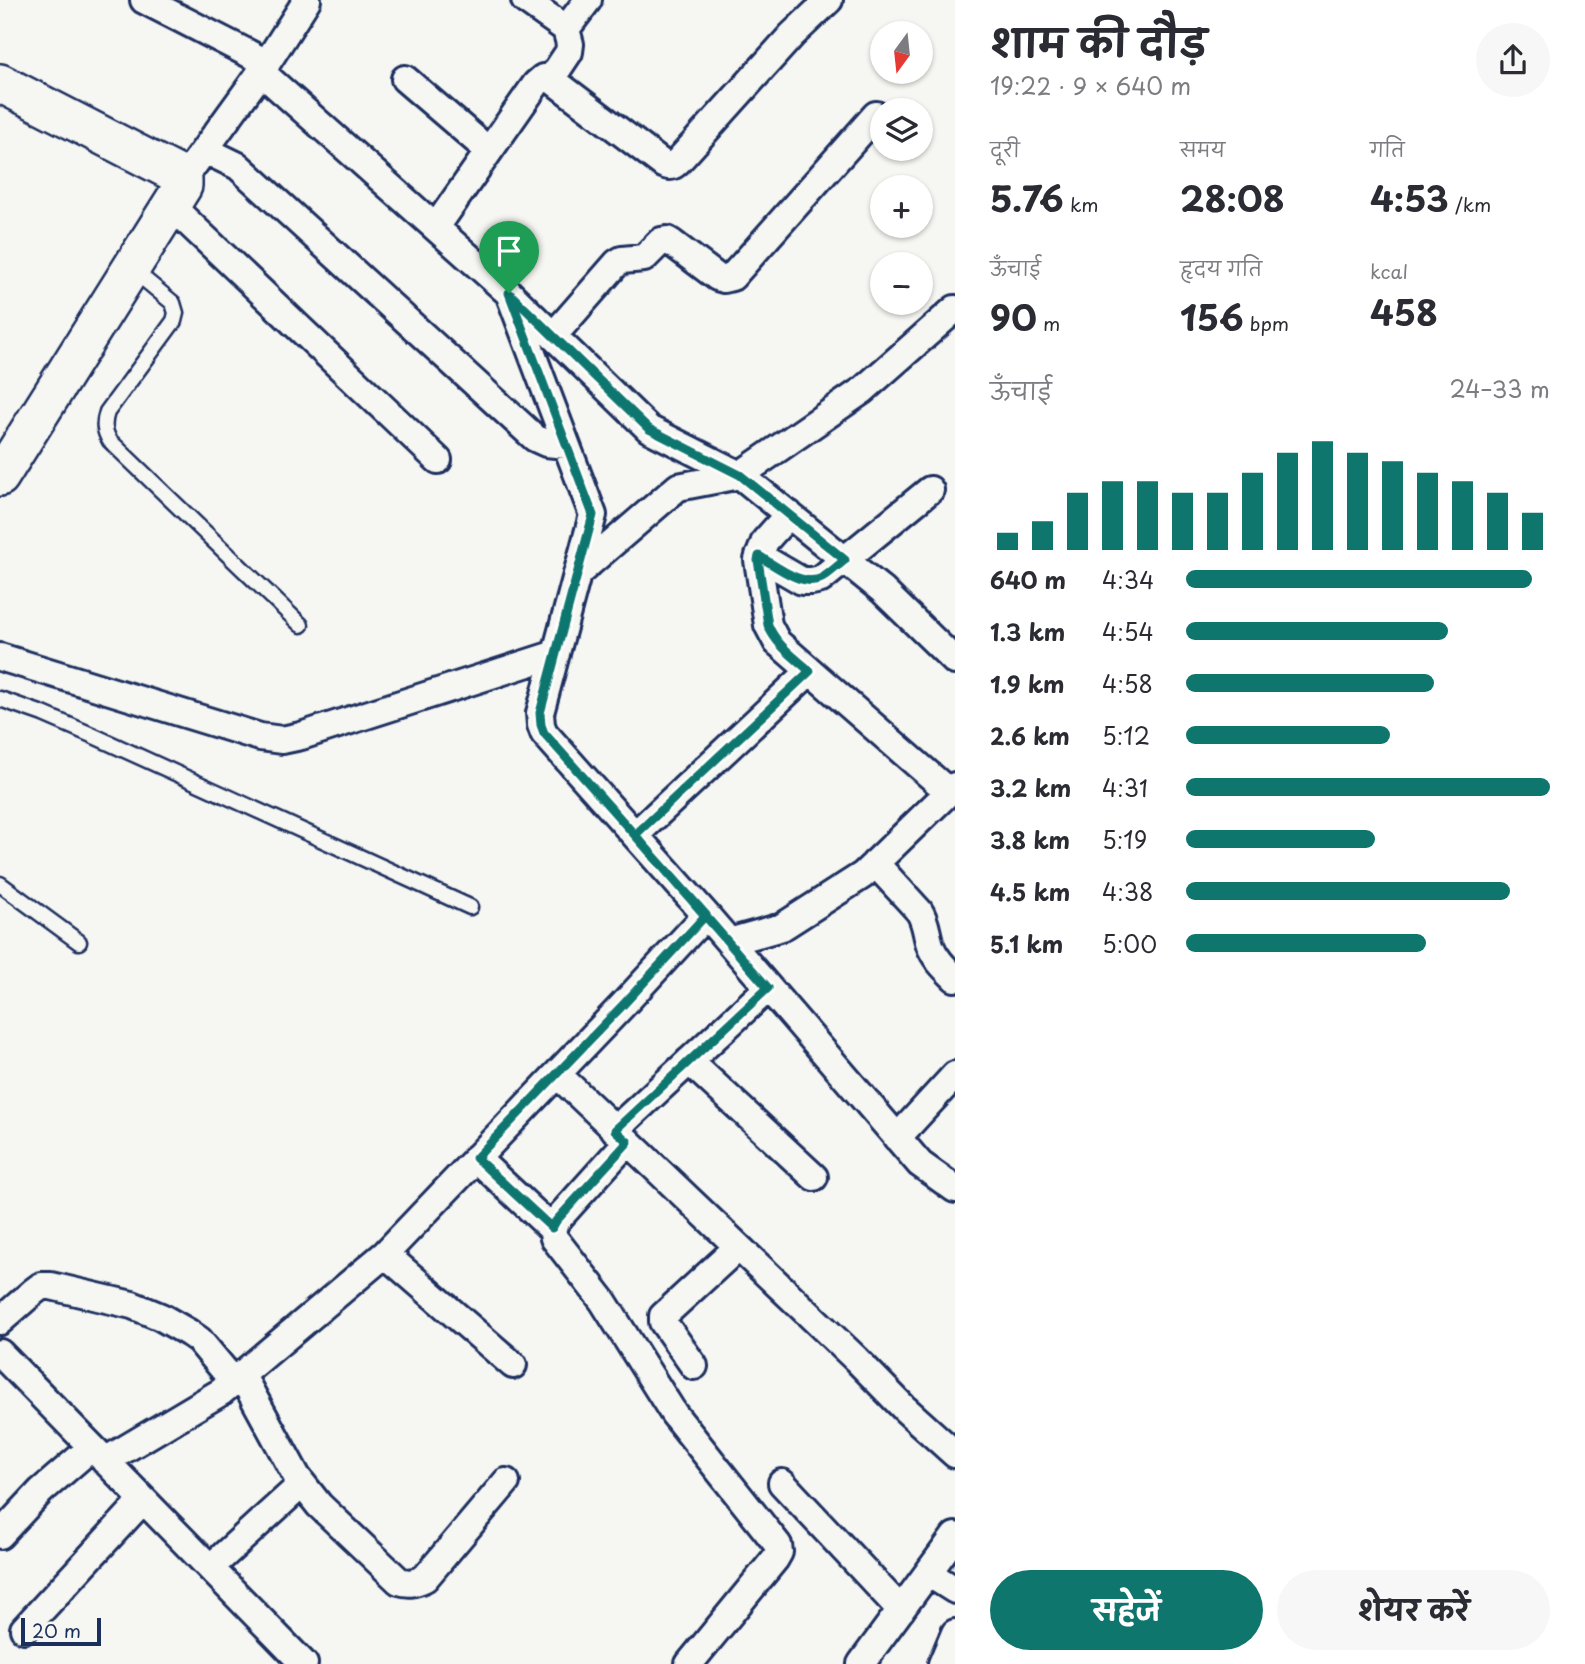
<!DOCTYPE html>
<html lang="hi">
<head>
<meta charset="utf-8">
<style>
	:root { --surface:#fff; --page:#f7f7f7; --text:#2b2b33; --muted:#7c7c81; --accent:#0f766e }
	body { margin:0; font-family:"Playpen Sans","Playpen Sans Deva",sans-serif; background:var(--page); color:var(--text); height:100vh; display:flex; flex-direction:column; font-size:26px; white-space:nowrap }
	* { box-sizing:border-box; margin:0 }
	p { font-size:23px; color:var(--muted) }
	.icon { flex:none; width:38px; height:38px; fill:none; stroke:currentColor; stroke-width:2; stroke-linecap:round; stroke-linejoin:round }
	.map { position:relative; flex:1; overflow:hidden }
	.drawer { display:flex; flex-direction:column; background:var(--surface); width:630px }
	.drawer>* { flex:none }
	.needle { width:46px; rotate:195deg }
	.buttons { position:absolute; left:870px; top:21px; display:grid; gap:14px }
	.buttons a { display:grid; place-items:center; width:63px; height:63px; border-radius:50%; background:var(--surface); box-shadow:0 2px 5px #0004; font-size:35px }
	.scale { position:absolute; left:21px; bottom:18px; width:80px; box-sizing:border-box; padding-left:7px; border:4px solid #1b2f5e; border-top:0; font-size:19px; line-height:24px; white-space:nowrap; color:#1b2f5e; -webkit-text-stroke:5px #f6f6f2; paint-order:stroke }
	.pin { position:absolute; display:grid; place-items:center; width:60px; height:60px; color:#fff; margin:-72px -30px; border-radius:50% 50% 50% 0; rotate:-45deg; box-shadow:0 0 7px #0007 }
	.pin .icon { rotate:45deg }
	.round { display:grid; place-items:center; flex:none; width:74px; height:74px; border-radius:37px; background:var(--page) }
	.overview { display:flex; align-items:center; justify-content:space-between; height:119px; padding:0 35px }
	h1 { font-size:38px; font-weight:700; line-height:52px }
	.figures { display:grid; grid-template-columns:repeat(3,1fr); gap:10px; height:119px; padding:7px 35px }
	.figures div { display:grid; align-content:center }
	.figures b { font-size:35px; font-weight:700 }
	.figures small { font-size:19px; font-weight:400 }
	.figures p { font-size:19px }
	.chart { height:196px; padding:14px 35px }
	.chart p { display:flex; justify-content:space-between }
	.chart svg { width:100%; height:126px; margin-top:7px; stroke:var(--accent); stroke-width:6 }
	.primary-button { display:flex; gap:14px; margin-top:auto; padding:14px 35px }
	.primary-button a { flex:1; height:80px; border-radius:42px; background:var(--accent); color:#fff; font-size:28px; font-weight:700; line-height:80px; text-align:center }
	.primary-button a+a { background:var(--page); color:var(--text) }
	ul { padding:0 35px; list-style:none; font-size:23px }
	li { display:grid; grid-template-columns:112px 84px 1fr; align-items:center; height:52px }
	li i { height:18px; border-radius:9px; background:var(--accent) }
	main { display:flex; flex:1; min-height:0 }
	.map>svg:first-child { display:block }
	.lines { fill:none; stroke-linecap:round; stroke-linejoin:round }
	.service-casing { stroke:#1b2f5e; stroke-width:19 }
	.minor-casing { stroke:#1b2f5e; stroke-width:32 }
	.secondary-casing { stroke:#1b2f5e; stroke-width:42 }
	.service { stroke:#f6f6f2; stroke-width:14 }
	.minor { stroke:#f6f6f2; stroke-width:26 }
	.secondary { stroke:#f6f6f2; stroke-width:37 }
	.route-casing { stroke:#fff; stroke-width:14 }
	.route { stroke:#0f766e; stroke-width:9 }
</style>
</head>
<body>
<main>
<div class="map">
<svg width="955" height="1664" viewBox="0 0 955 1664">
	<rect width="100%" height="100%" fill="#f6f6f2"/>
	<filter id="ink" filterUnits="userSpaceOnUse"><feTurbulence type="fractalNoise" baseFrequency=".0143" numOctaves="2"/><feDisplacementMap in="SourceGraphic" scale="14" xChannelSelector="R" yChannelSelector="G"/><feConvolveMatrix kernelMatrix="1 2 1 2 8 2 1 2 1" color-interpolation-filters="sRGB"/></filter>
	<g filter="url(#ink)">
		<g class="lines">
			<g class="service-casing">
				<path id="service" d="M132 269 173 303 176 313 174 321 107 412C103 424 104 431 110 441L301 625
					M0 699 43 714 94 736 470 907
					M0 884 79 942"/>
			</g>
			<g class="minor-casing">
				<path id="minor" d="M144 0 267 63
					M525 0 566 29
					M261 72 509 293 649 429 740 475 882 590 955 661
					M405 79 489 151
					M551 79 569 52 570 44 566 29 588 0
					M205 150 238 166 535 438 546 443 566 445
					M195 163 261 72 307 0
					M171 206 438 460
					M436 227 536 84 543 78 551 79 663 164C673 169 675 164 682 157L792 35 829 0
					M509 293 593 515 540 713 541 725 544 733 706 915 920 1164 955 1189
					M553 336 617 263 622 260 644 258 661 241 667 240 672 243 717 277 724 279 732 277 876 115
					M789 514 765 541 758 560 768 625 777 642 949 792
					M759 556 802 581H812L821 579 930 490
					M577 574 678 487 740 475 863 390 955 309
					M0 657 260 737 282 740 301 736 556 654
					M635 835 810 671
					M875 863 919 911C926 921 926 933 930 945 935 959 945 968 955 978
					M729 942 782 927 863 875 955 786
					M689 1061 814 1177
					M557 1074 856 1359 905 1409 955 1454
					M615 1130 768 988
					M897 1138 955 1075
					M627 1142 556 1221 552 1229 554 1238 603 1301 674 1414 778 1545 779 1552 775 1559 689 1664
					M476 1158 552 1229
					M385 1254 513 1365
					M0 1321 33 1292 41 1286H51L132 1305 161 1317 189 1333 199 1340 234 1382
					M0 1353 304 1664
					M694 1366 663 1322V1316L738 1247
					M242 1376 297 1477 319 1505 399 1581C409 1584 415 1583 425 1578L506 1482
					M105 1461 221 1392 385 1254 622 1006 706 915
					M782 1483 901 1610
					M0 1535 41 1491 92 1447
					M210 1568 302 1484
					M928 1573 955 1590
					M24 1629 143 1500
					M861 1664 955 1536
					M942 1664 955 1633"/>
			</g>
			<g class="secondary-casing">
				<path id="secondary" d="M0 83 179 175 183 179V186L0 477"/>
			</g>
			<use href="#service" class="service"/>
			<use href="#minor" class="minor"/>
			<use href="#secondary" class="secondary"/>
		</g>
	</g>
	<g class="lines" filter="url(#ink)">
		<g class="route-casing">
			<path id="route" d="M509 293 593 515 540 713 541 725 544 733 706 915 622 1006 476 1158 552 1228 556 1221 628 1142 615 1130 768 988 635 835 810 671C794 657 776 645 768 625L758 560 759 556C776 566 803 588 822 578 830 573 837 566 845 560L740 475 649 429 509 293"/>
		</g>
		<use href="#route" class="route"/>
	</g>
</svg>
<div class="buttons">
<a><svg class="needle" viewBox="-14 -14 28 28"><path d="M0-13l5 13h-10z" fill="#e53935"/><path d="M0 13l5-13h-10z" fill="#7c7c81"/></svg></a>
<a><svg class="icon" aria-label="layers" viewBox="0 0 24 24"><path d="M12 4l9 5-9 5-9-5zM3 14l9 5 9-5"/></svg></a>
<a>+</a>
<a>−</a>
</div>
<div class="scale">20 m</div>
<div class="pin" style="left:509px;top:293px;background:#1e9e55"><svg class="icon" aria-label="arrive" viewBox="0 0 24 24"><path d="M6 21V4h12l-3 4 3 4H6"/></svg></div>
</div>
<section class="drawer">
<div class="overview"><div><h1>शाम की दौड़</h1><p>19:22 · 9 × 640 m</p></div><a class="round"><svg class="icon" aria-label="share" viewBox="0 0 24 24"><path d="M12 15V3M7 8l5-5 5 5M5 13v7h14v-7"/></svg></a></div>
<div class="figures">
<div><p>दूरी</p><b>5.76<small> km</small></b></div>
<div><p>समय</p><b>28:08</b></div>
<div><p>गति</p><b>4:53<small> /km</small></b></div>
</div>
<div class="figures">
<div><p>ऊँचाई</p><b>90<small> m</small></b></div>
<div><p>हृदय गति</p><b>156<small> bpm</small></b></div>
<div><p>kcal</p><b>458</b></div>
</div>
<div class="chart"><p><span>ऊँचाई</span>24–33 m</p>
<svg viewBox="0 0 160 44" preserveAspectRatio="none"><path d="M5 44V38M15 44V34M25 44V24M35 44V20M45 44V20M55 44V24M65 44V24M75 44V17M85 44V10M95 44V6M105 44V10M115 44V13M125 44V17M135 44V20M145 44V24M155 44V31"/></svg>
</div>
<ul>
<li><b>640 m</b>4:34<i style="width:95%"></i></li>
<li><b>1.3 km</b>4:54<i style="width:72%"></i></li>
<li><b>1.9 km</b>4:58<i style="width:68%"></i></li>
<li><b>2.6 km</b>5:12<i style="width:56%"></i></li>
<li><b>3.2 km</b>4:31<i style="width:100%"></i></li>
<li><b>3.8 km</b>5:19<i style="width:52%"></i></li>
<li><b>4.5 km</b>4:38<i style="width:89%"></i></li>
<li><b>5.1 km</b>5:00<i style="width:66%"></i></li>
</ul>
<div class="primary-button"><a>सहेजें</a><a>शेयर करें</a></div>
</section>
</main>
</body>
</html>
